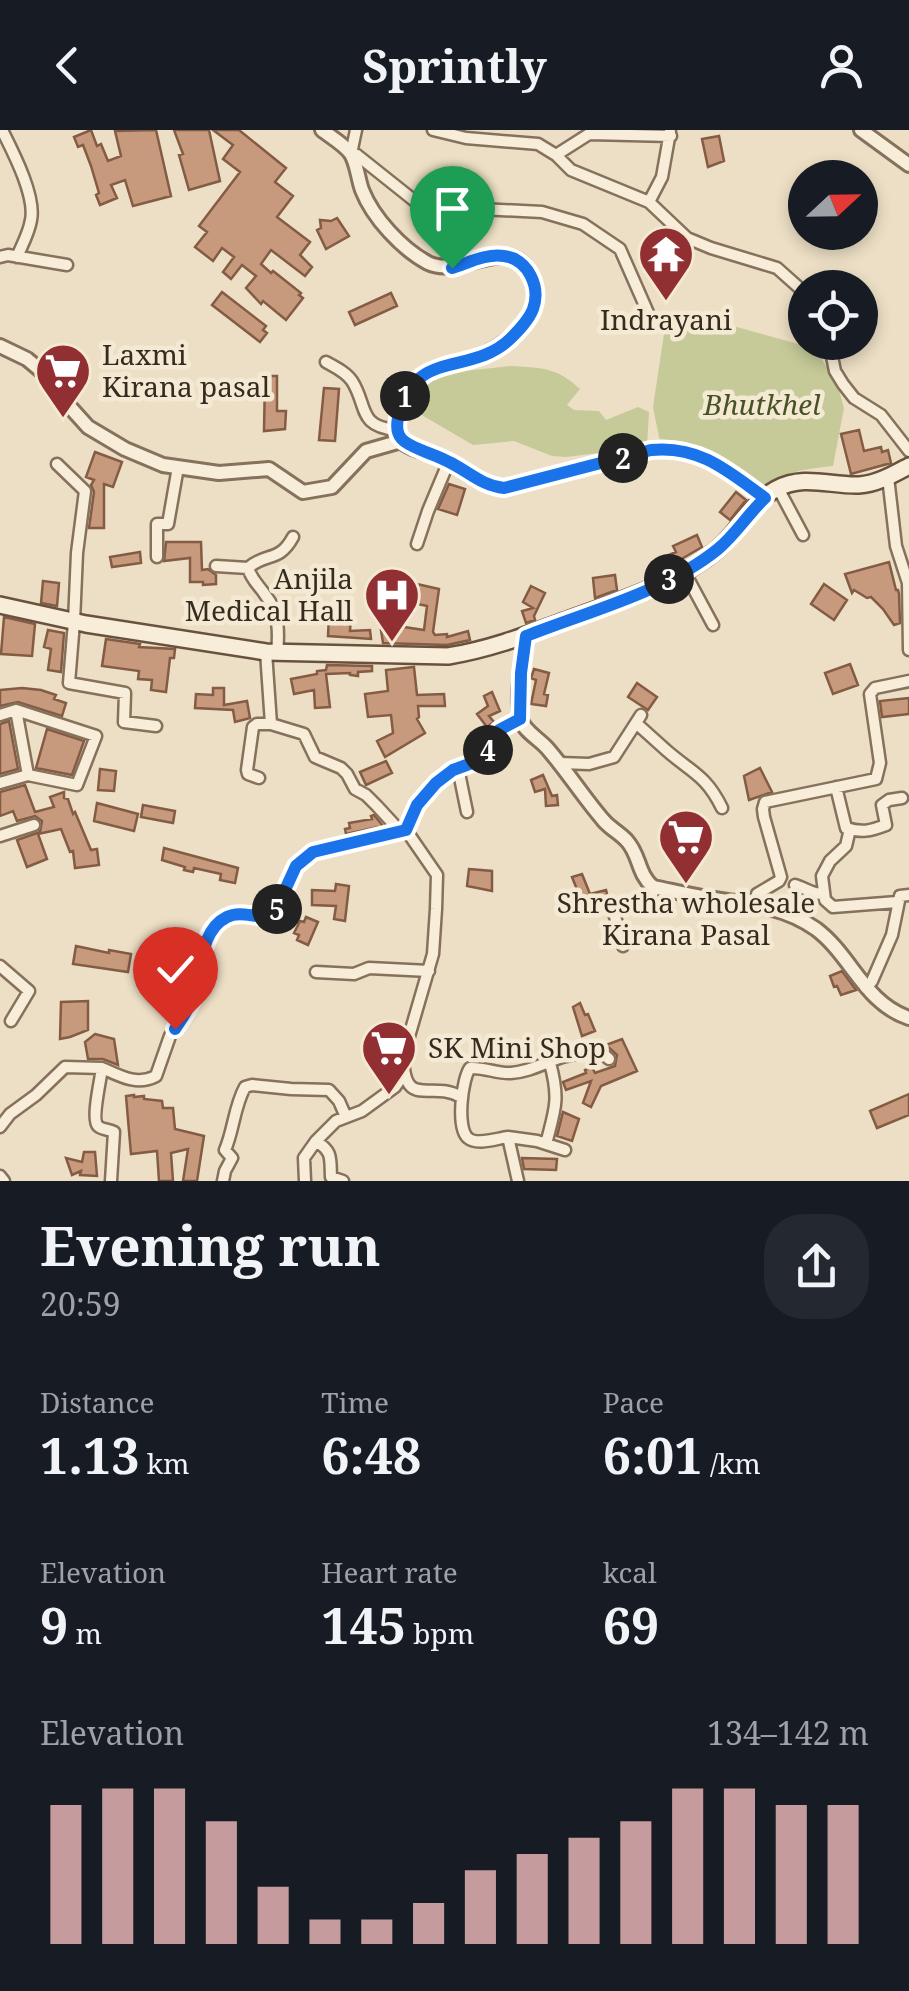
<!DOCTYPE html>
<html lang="en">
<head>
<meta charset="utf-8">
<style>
	:root { --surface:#171b24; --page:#242831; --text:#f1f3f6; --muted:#9ea1a6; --accent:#c69b9e }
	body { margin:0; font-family:"Noto Serif",serif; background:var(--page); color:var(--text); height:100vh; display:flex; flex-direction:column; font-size:38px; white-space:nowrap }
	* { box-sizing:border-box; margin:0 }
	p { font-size:32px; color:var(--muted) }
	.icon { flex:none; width:55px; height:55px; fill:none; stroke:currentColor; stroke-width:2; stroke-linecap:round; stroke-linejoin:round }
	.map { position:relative; height:1051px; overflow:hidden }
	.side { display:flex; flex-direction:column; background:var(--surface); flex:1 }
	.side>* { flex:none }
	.needle { width:65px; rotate:68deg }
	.tools { position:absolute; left:788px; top:30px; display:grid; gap:20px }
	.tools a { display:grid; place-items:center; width:90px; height:90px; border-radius:50%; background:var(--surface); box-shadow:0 5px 15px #0003; font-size:50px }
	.pin { position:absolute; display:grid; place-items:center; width:85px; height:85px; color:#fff; margin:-102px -42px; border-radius:50% 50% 50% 0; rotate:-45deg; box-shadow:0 0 10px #0007 }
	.pin .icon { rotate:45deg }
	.km { position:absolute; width:50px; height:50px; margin:-25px; border-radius:50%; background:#222; color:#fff; font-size:28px; line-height:50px; text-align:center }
	.round { display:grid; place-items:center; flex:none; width:105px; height:105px; border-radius:40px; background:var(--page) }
	.headline { display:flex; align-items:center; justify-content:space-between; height:170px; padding:0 40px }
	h1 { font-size:55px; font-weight:700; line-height:75px }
	.stats { display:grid; grid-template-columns:repeat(3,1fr); gap:15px; height:170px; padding:10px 40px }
	.stats div { display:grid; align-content:center }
	.stats b { font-size:50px; font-weight:700 }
	.stats small { font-size:28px; font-weight:400 }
	.stats p { font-size:28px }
	.chart { height:280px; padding:20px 40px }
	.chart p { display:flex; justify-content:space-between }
	.chart svg { width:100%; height:180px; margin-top:10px; stroke:var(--accent); stroke-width:6 }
	header { display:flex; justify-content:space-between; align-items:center; height:130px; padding:0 40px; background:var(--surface); font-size:45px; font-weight:700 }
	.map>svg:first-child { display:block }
	.green { fill:#c6ca99 }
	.building { fill:#c89a7d; stroke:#845b43; stroke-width:2.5 }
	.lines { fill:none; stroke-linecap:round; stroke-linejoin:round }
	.minor-casing { stroke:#86715c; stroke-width:15 }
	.tertiary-casing { stroke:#86715c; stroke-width:18 }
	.secondary-casing { stroke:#68523f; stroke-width:20 }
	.minor { stroke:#f7edd8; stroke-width:10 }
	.tertiary { stroke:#f7edd8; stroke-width:12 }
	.secondary { stroke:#f7edd8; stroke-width:15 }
	.route-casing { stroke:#fff; stroke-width:20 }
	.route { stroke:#1a73e8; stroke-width:12 }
	.labels { text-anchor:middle; stroke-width:9; stroke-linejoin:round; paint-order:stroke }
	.poi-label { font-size:28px; fill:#372a1f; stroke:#f4ead4 }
	.park-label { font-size:28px; font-style:italic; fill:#495227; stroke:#f4ead4 }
</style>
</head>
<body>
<header><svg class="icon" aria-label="back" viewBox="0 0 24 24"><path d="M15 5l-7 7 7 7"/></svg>Sprintly<svg class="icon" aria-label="person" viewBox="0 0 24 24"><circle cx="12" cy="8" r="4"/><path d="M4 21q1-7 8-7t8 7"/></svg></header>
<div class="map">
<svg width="909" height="1051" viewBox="0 0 909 1051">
	<rect width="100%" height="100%" fill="#ecdfc5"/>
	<path class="green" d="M704 188 816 219 838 257 844 278 833 336C807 339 783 341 762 359 731 336 700 311 660 312L653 277 665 197Z
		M511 236C541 238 557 237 580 259L567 275 574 280 599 281 606 290 638 277 649 282 647 317 566 327 552 326 514 311 473 315 420 284 411 266 430 245Z"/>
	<path class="building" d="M91 0 97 16 101 14 108 31 121 26 115 1 156 0 171 66 133 76 125 50 111 55 117 68 100 75 96 65 99 63 91 36 83 15 78 17 74 7Z
		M174 0H209L220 51 189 60 179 25 183 24Z
		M213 0H239L286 38 275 52 293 66 277 87 310 112 300 125 312 137 305 146 271 120 261 134 271 143 273 141 301 163 299 165 303 168 286 190 263 171 261 174 246 158 256 146 242 135 231 149 223 142 234 127 222 118 213 131 195 117 207 102 199 96 240 42 223 29 233 15Z
		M719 6 724 31 708 37 702 9Z
		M337 88 349 106 326 119 317 100 321 98 320 90 331 91Z
		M222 162 266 196 263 200 267 203 260 212 212 175Z
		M391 163 397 176 355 195 349 182Z
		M265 246H277V281H286L285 299 264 301Z
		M324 258 339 259 335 311 319 310Z
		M859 300 864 321 881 317 882 322 888 320 891 333 851 344 841 304Z
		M95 322 122 332 113 357 104 354V398H89L94 362 91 355 94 350 86 347Z
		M449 354 465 359 457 385 438 379Z
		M736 362 746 370 730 390 720 382Z
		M697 405 702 417 668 437 664 427 676 422 673 416Z
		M166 412H201L202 440 208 439 216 445V454L203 455V452H190V428L164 431Z
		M140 422 141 433 112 437 110 427Z
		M889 432 896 460H898L899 464 900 493 894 495 883 479 871 467 867 468 854 460 852 463 845 444Z
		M615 445 617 460 595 468 593 448Z
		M43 451 59 453 57 476 41 473Z
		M408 452 439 459 433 502 435 505 447 504V507L468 501 470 510 447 515 383 513 381 500 391 499V495L424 500 427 476 404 471Z
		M824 454 847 470 834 490 811 474Z
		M531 456 545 463 534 486 535 490 526 493 522 481 533 478 523 472Z
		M329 485 351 486 350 501 370 500 371 509 328 506Z
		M4 487 35 494 32 526 1 524Z
		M48 500 64 503 61 542 48 540 51 519 44 517Z
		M106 509 140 514 139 517 175 519 174 528H170L166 562 151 560 152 550 138 549 139 541 102 536Z
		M850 534 858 555 833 564 825 543Z
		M327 535 372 536V541L358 542V546L350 545V543L326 544 330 577 315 578 314 560 294 564 291 549 317 544V541L326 540Z
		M414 537 417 565 444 564 445 576H418L419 587 417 589 425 603 385 627 377 611 393 603 391 585 368 587 365 564 388 561 386 540Z
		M534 539 549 543 544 564 548 565 546 576 531 574 536 550 531 548Z
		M637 553 657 567 648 580 628 567Z
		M22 558 41 560 56 565 54 569 66 573 62 586 18 572 0 576V560Z
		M213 558H224V575L247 571 250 588 235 592 233 580 195 578 196 564 213 565Z
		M492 562 500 581 489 586 494 592 487 597 477 584 488 576 484 566Z
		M909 568V584L882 587 880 571Z
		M9 591 18 639 0 644V594Z
		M47 599 84 611 72 645 36 638Z
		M386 631 392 643 366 655 360 642Z
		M760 638 772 662 749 670 744 646Z
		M100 639 116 641 114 661 98 660Z
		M543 645 552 666 557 665 558 675 546 676 545 659 535 662 531 650Z
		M25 655 35 682 54 677 50 667 64 662V668L68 669 73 684 75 682 91 720 97 719 99 735 75 738 73 721 70 722 61 699 38 704 47 729 27 737 17 710 40 702 42 691 35 686 17 691 13 681 0 686V662Z
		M97 673 138 684 134 701 94 691Z
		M143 675 175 681 173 693 141 687Z
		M374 685 383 696 346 704 345 699 350 698 349 693 372 689 371 686Z
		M164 718 238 738 235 753 220 750 221 744 194 738 193 742 184 740 185 737 162 730Z
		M469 739 492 741V761L467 756Z
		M582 744 590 764 606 760 609 771 588 776 590 779 581 783 575 769 580 767 572 747Z
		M336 754 349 756 345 791 334 789 336 776 312 775V760L335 761Z
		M306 787 318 792 308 815 297 810 299 805 294 803 300 791 304 792Z
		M76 816 109 823V820L131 824 128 842 73 834Z
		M842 841 856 860 841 865 837 856 834 857 830 846Z
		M88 871V900L70 907 60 909 61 872Z
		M580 873 585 885 588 884 595 901 582 906 573 877Z
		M95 904 114 909 118 935 103 929H88L85 912Z
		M622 909 637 941 601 956 591 977 583 973 591 951 566 960 563 952 586 943 585 940 592 937 595 943 615 936 617 925 606 915Z
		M909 964V985L877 998 870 981Z
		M134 965V967L144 966V969L162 971 163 978H173L175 999 204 1006 197 1051H183L188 1019 171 1023 173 1051H159L157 1021 131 1024 126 966Z
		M563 982 579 989 572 1011 557 1006Z
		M84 1022H95L97 1046 80 1045 81 1041 72 1045 66 1028 82 1032Z
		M522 1028 557 1029 556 1040 524 1039Z"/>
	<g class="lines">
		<g class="minor-casing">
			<path id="minor" d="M2 0C13 22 36 66 31 90 29 103 22 115 17 127
				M356 0 351 24 357 25 421 76 542 82 583 94 620 119 649 185 658 194
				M433 0 466 8 538 14 556 25 571 40 649 72 687 108 711 118 777 138 805 163
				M556 25 589 4 671 6
				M649 72 662 47 670 2
				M0 127 8 125 67 135
				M829 212 835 241 843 254 854 268 881 285 909 321
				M326 232C335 237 346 242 352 251 368 276 357 296 396 300
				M57 334 85 361 77 423 74 492 69 553 125 563 124 592 156 596
				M888 347 896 416 908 453 909 520
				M778 358 803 405
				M417 414 428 381 449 331
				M157 427V394H168L178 337
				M216 436 248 438
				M684 441 713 495
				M266 522 271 594 304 604 315 627 341 638 347 644 355 659 366 665 377 676 400 701
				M277 523C279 503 279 482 266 466 259 455 252 451 248 438 266 422 279 433 293 407
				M0 585 16 580
				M636 593C646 602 656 611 666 620 691 642 706 645 722 678
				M560 633 589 634 614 627 641 585
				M458 638 467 682
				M259 648 248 644 247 640 253 597 257 594H271
				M0 653 28 645 77 655 96 606 16 580 28 645
				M836 657 846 698C862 703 870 701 886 695L882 675 889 670 902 668
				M850 699 846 716 830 731 822 746 825 770 833 777 897 772
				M0 706 34 695
				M795 755C805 758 814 765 824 764
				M756 774 757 764 779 751 781 747 764 687 763 679 765 672 876 649 880 633 870 564 875 558 909 551
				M623 816 613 779 617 775 652 767 653 757
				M0 836 29 861 11 891
				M316 842 354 844 369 838 429 841
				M866 858 872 851 892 805 900 766 909 765
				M461 967C430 949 405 981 403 927L433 824 436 779 437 745 406 700 417 675 436 653 453 640 481 630 499 600 520 589
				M0 997 10 984 36 965 65 937 102 938
				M508 1007 537 1011 565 1020
				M316 1011C333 1022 330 1028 331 1047L343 1051
				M546 1014C555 979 560 970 550 933
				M0 1046 4 1051
				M111 1051 114 1002C109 999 102 1000 98 996 91 989 101 948 102 938 120 946 137 956 156 946L170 906 193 868 210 802 229 786 239 784 266 788 273 784 297 736 313 722 323 718 406 700
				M223 1051 225 1041 232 1028 225 1020C234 999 234 977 245 957L252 955 291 959 329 960 339 971 346 987
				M305 1051 304 1028 316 1011 336 991 362 981 395 957 404 944
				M518 1051 508 1007C498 1008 477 1016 468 1008 456 998 462 949 470 938 485 937 497 944 511 943 531 942 547 931 566 926 577 924 586 922 597 918L609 929"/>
		</g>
		<g class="tertiary-casing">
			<path id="tertiary" d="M322 0C331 7 345 15 351 24 357 34 358 49 362 60 373 88 402 119 428 133 462 150 517 96 533 153 538 169 533 182 523 195 505 216 485 226 459 233 449 235 438 236 430 241 412 249 385 294 401 311 409 319 426 322 436 326 459 336 479 355 504 358L651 320C699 315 728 341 765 367
				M861 0 909 35
				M0 216 27 229 57 254 70 277 88 297 125 319 163 335 219 343 269 339 303 362 332 357 366 321 401 311
				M527 506C523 528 515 569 521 590 524 601 539 609 547 618 567 641 584 668 604 691 611 699 620 703 627 711 640 725 637 743 653 757 673 761 694 766 714 769 751 774 785 777 816 799 852 826 864 873 909 888"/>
		</g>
		<g class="secondary-casing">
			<path id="secondary" d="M0 475 86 494 266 522 448 526C492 519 532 503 573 488 622 470 677 453 718 419 738 402 754 371 776 359 804 344 830 356 859 355 877 354 894 344 909 336"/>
		</g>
		<use href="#minor" class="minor"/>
		<use href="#tertiary" class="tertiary"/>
		<use href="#secondary" class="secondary"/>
	</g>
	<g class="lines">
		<g class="route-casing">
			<path id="route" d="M175 899C182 888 190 878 194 865 202 839 200 800 227 787 243 779 259 791 274 784L296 736 313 722 406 700 417 675 436 653 453 640 480 630 499 600 520 589 521 543 526 506C589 481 665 462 718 419 736 404 748 384 765 368 728 341 699 315 651 320L504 358C482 356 468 341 449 332 440 327 430 324 421 320 404 313 394 308 398 288 413 217 470 247 510 209 518 201 529 190 533 179 541 157 528 129 504 126 487 123 468 133 452 138"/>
		</g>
		<use href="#route" class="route"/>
	</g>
	<defs>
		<g id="temple-pin" transform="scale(2.875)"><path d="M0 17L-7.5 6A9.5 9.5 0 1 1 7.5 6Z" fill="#922f33" stroke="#f4ead4"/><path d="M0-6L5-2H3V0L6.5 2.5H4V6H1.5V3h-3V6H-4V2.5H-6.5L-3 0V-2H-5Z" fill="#fff"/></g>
		<g id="supermarket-pin" transform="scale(2.875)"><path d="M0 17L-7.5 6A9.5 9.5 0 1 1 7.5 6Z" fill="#922f33" stroke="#f4ead4"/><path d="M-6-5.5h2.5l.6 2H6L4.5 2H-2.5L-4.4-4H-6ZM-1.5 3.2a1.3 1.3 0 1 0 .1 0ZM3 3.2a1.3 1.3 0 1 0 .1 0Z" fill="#fff"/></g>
		<g id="hospital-pin" transform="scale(2.875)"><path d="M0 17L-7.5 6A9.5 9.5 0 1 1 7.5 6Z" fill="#922f33" stroke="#f4ead4"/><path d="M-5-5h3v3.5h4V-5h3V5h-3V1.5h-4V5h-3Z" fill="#fff"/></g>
	</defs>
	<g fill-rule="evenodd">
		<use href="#temple-pin" x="666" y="124"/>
		<use href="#supermarket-pin" x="63" y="241"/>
		<use href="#hospital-pin" x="392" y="465"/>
		<use href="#supermarket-pin" x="686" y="707"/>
		<use href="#supermarket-pin" x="389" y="918"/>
	</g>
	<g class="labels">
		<g class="poi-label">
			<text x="666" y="200">Indrayani</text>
			<text x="102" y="235" text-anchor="start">Laxmi<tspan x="102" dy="32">Kirana pasal</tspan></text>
			<text x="353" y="459" text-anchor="end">Anjila<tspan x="353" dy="32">Medical Hall</tspan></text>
			<text x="686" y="783">Shrestha wholesale<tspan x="686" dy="32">Kirana Pasal</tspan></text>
			<text x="428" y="928" text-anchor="start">SK Mini Shop</text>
		</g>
		<g class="park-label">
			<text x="762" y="285">Bhutkhel</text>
		</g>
	</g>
</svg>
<div class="tools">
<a><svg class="needle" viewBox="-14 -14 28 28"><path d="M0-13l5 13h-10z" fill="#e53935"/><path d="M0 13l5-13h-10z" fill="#9ea1a6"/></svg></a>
<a><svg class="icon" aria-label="locate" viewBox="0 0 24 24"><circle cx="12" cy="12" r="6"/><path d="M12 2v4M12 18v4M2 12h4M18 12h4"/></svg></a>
</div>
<div class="pin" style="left:452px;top:138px;background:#1e9e55"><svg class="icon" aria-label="arrive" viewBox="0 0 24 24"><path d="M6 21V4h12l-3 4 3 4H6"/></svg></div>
<div class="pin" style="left:175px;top:899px;background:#d93025"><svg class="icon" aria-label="check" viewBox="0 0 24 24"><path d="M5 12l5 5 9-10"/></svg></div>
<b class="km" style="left:405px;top:266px">1</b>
<b class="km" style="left:623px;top:328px">2</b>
<b class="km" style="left:669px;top:449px">3</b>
<b class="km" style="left:488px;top:620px">4</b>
<b class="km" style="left:277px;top:779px">5</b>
</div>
<section class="side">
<div class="headline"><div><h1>Evening run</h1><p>20:59</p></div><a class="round"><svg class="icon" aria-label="share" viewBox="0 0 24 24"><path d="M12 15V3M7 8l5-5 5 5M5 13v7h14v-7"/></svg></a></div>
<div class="stats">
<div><p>Distance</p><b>1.13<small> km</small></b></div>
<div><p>Time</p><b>6:48</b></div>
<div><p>Pace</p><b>6:01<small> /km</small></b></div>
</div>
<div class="stats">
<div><p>Elevation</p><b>9<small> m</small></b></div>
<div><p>Heart rate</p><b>145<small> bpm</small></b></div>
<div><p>kcal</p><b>69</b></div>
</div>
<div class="chart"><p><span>Elevation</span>134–142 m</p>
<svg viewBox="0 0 160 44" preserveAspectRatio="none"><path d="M5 44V10M15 44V6M25 44V6M35 44V14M45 44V30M55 44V38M65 44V38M75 44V34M85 44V26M95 44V22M105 44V18M115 44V14M125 44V6M135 44V6M145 44V10M155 44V10"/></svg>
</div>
</section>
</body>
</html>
